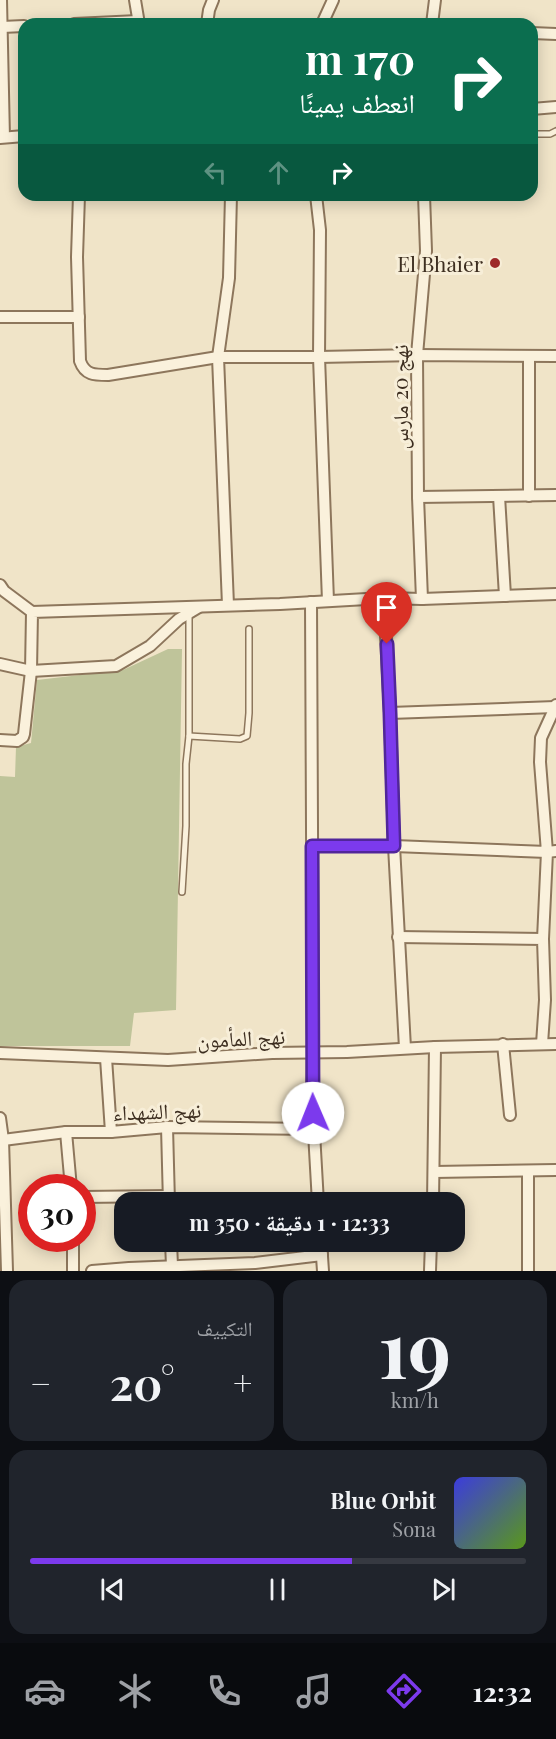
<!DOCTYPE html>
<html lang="ar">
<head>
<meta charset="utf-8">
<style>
  :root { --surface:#171b24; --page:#20242c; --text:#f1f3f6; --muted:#9ea1a6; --line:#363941; --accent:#7c3aed }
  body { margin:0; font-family:"Playfair Display","Noto Naskh Arabic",serif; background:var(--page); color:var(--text); direction:rtl; height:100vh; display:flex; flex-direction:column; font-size:22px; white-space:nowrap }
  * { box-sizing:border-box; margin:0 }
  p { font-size:20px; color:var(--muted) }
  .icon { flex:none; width:33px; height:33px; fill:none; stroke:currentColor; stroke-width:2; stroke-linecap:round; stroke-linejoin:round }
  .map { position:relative; height:1271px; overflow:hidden; direction:ltr }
  .sheet { display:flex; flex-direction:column; gap:9px; padding:9px; background:#0d0f14; flex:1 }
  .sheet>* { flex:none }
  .guide { position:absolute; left:18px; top:18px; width:520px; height:183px; border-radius:18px; box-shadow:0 3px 15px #0003; direction:rtl; background:#0b6e4f; color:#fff; overflow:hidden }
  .speed { position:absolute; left:18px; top:1174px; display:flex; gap:12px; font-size:30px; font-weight:700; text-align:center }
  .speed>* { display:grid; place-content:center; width:78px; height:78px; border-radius:50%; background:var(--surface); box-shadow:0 3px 15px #0003; line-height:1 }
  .speed .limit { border:9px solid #d22; background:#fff; color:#111 }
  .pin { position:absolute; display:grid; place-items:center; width:51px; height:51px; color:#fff; margin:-62px -26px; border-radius:50% 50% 50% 0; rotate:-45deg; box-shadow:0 0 6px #0007 }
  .pin .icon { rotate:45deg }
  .me { position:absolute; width:66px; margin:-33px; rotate:359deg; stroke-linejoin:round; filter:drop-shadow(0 0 4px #0008) }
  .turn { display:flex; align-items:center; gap:21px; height:126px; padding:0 24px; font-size:27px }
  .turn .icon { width:78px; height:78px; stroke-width:2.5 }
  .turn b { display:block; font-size:42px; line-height:51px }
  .lanes { display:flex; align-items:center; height:57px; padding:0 24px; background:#0003; justify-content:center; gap:30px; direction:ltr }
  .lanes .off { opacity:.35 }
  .big { font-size:45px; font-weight:700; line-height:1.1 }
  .sheet .widget { flex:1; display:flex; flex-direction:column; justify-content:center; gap:9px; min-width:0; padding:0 21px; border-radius:18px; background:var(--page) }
  .sheet .dial { align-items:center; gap:0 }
  .dial b { font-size:78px; line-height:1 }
  .song { display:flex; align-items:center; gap:18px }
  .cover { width:72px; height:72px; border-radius:9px; background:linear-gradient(135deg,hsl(240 70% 55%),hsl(90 70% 35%)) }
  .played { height:6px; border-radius:3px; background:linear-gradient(90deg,var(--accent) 65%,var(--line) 65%) }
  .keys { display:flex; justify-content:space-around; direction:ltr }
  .heat { display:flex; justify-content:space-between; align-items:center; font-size:33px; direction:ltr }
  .sheet .tiles { flex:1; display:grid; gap:9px; grid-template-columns:1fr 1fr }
  .widget:last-child { grid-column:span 2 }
  .trip { position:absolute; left:114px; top:1192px; width:351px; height:60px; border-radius:18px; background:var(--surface); box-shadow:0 3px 15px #0003; font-weight:700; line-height:60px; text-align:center; direction:rtl }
  .menu { display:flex; height:96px; justify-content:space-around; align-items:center; background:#090b0e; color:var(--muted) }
  .menu .icon { width:42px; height:42px }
  .menu .on { color:var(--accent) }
  .menu b { font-size:27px; color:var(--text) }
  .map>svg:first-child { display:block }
  .cemetery { fill:#bfc49a }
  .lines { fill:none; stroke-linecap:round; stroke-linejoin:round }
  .service-casing { stroke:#8d765c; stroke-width:8 }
  .minor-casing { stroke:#8d765c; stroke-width:14 }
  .service { stroke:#faf1dc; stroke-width:5 }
  .minor { stroke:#faf1dc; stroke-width:10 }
  .route-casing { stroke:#51269a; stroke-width:15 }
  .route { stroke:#7c3aed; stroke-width:10 }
  .poi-dot { fill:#9e2a2b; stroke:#f7eed8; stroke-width:2 }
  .labels { text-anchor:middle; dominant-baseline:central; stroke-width:6; stroke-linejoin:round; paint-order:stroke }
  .poi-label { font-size:21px; fill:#3d2e20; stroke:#f7eed8; text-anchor:end }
  .street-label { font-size:21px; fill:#3d2e20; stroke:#f7eed8 }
</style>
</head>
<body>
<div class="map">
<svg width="556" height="1271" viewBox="0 0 556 1271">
  <rect width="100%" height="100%" fill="#f0e4c8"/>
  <polygon class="cemetery" points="168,649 182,649 176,1010 134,1013 130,1046 0,1046 0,776 15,777 16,747 31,743 37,680 123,670"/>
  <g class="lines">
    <g class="service-casing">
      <g id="service">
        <polyline points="532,134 550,134 556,131"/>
        <polyline points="189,736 240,739 247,736 249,713 249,629"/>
        <polyline points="182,892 186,826 186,764 189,736 189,613"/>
      </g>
    </g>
    <g class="minor-casing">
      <g id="minor">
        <polyline points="1,0 4,137"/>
        <polyline points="135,0 139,24"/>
        <polyline points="74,24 138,21"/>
        <polyline points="207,24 209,10 213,0"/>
        <polyline points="322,24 333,0"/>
        <polyline points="432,24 435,0"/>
        <polyline points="2,27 24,26"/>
        <polyline points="532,33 556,34"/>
        <polyline points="532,109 556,107"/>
        <polyline points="0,138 24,136"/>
        <path d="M 79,195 L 77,257 L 80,361 C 85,375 94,375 108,375 L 218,357 L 319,357 L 417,355 L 556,356"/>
        <polyline points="316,195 320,230 319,357 328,601"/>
        <polyline points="0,317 79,317"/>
        <polyline points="529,357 529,496"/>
        <polyline points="499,496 505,596"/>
        <polyline points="418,497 556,495"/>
        <polyline points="0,585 4,591 32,612"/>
        <polyline points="384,598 390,713 394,846 405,1048"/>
        <polyline points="422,599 418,497 417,355 426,251 424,195"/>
        <polyline points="311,602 313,1053 312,1097 318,1203"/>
        <polyline points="228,605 218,357 229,278 231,195"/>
        <polyline points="0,664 31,671 116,666 150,646 179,619 199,607"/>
        <polyline points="390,713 555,707"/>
        <polyline points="0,740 17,741 23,737 24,734 31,671 32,612 280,604 384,598 422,599 556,594"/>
        <polyline points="312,846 394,846 547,852 540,762 541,738 556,705"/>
        <polyline points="398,937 543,939 545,1000 542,1044"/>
        <polyline points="543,939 547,852 556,851"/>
        <polyline points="503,1044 510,1115"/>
        <polyline points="0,1053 168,1060 272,1053 347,1052 435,1047 556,1044"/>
        <polyline points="106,1058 111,1132"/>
        <polyline points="0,1118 3,1140 7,1271"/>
        <polyline points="167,1127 169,1203"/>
        <polyline points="66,1132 71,1188"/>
        <polyline points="3,1140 66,1132 111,1132 167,1127 313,1129"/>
        <polyline points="434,1172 556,1170"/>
        <polyline points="528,1172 528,1271"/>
        <polyline points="82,1197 169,1196"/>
        <polyline points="433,1203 435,1047"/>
        <polyline points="73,1239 73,1271"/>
        <polyline points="171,1242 172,1266"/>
        <polyline points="321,1242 323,1271"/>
        <polyline points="92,1271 129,1268 255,1263 322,1255"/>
        <polyline points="430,1271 431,1242"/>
      </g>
    </g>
    <use href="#service" class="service"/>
    <use href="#minor" class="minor"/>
  </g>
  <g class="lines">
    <g class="route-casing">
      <polyline id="route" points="313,1113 312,846 394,846 390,713 387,644"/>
    </g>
    <use href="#route" class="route"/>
  </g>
  <circle class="poi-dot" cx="495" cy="263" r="6"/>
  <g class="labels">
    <g class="poi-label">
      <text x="483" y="263">El Bhaier</text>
    </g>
    <g class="street-label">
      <text transform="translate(399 397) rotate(-90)">نهج 20 مارس</text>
      <text transform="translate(241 1037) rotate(-3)">نهج المأمون</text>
      <text transform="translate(157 1110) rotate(-2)">نهج الشهداء</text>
    </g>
  </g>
</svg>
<div class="speed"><div class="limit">30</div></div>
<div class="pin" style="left:387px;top:644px;background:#d93025"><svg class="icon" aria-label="arrive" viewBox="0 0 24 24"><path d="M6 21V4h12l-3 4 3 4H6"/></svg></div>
<svg class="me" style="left:313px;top:1113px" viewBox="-20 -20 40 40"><circle r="19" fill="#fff"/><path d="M0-13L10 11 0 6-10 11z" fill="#7c3aed"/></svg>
<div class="trip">12:33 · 1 دقيقة · 350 m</div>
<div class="guide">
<div class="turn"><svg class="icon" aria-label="right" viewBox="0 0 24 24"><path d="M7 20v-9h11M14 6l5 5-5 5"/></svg><div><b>170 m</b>انعطف يمينًا</div></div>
<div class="lanes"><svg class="icon off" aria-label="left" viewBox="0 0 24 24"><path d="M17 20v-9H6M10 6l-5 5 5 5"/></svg><svg class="icon off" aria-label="ahead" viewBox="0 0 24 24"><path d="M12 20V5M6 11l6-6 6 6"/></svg><svg class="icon" aria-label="right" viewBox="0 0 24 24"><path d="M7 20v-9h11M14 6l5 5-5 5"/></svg></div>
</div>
</div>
<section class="sheet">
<div class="tiles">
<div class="widget dial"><b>19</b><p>km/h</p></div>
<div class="widget"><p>التكييف</p>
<div class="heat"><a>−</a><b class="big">20°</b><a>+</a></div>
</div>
<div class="widget">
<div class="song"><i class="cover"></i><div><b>Blue Orbit</b><p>Sona</p></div></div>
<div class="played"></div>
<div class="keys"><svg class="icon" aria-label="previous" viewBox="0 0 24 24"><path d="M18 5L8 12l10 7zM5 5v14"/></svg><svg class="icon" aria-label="pause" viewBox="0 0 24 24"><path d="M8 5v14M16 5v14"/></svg><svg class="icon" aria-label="next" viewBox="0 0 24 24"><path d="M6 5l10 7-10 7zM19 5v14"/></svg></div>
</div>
</div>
</section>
<nav class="menu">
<b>12:32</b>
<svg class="icon on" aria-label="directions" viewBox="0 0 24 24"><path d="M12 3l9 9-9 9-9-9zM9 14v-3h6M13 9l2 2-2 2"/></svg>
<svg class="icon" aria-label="music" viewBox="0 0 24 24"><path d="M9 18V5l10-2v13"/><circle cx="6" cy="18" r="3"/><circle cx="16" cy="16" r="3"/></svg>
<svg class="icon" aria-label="phone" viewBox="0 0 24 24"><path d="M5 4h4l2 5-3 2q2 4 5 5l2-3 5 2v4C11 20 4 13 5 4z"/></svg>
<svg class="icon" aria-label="climate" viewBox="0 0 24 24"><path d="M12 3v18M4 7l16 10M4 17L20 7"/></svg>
<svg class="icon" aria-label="car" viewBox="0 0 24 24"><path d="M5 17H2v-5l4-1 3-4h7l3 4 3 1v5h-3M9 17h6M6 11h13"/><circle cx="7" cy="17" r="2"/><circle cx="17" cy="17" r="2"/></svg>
</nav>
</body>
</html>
